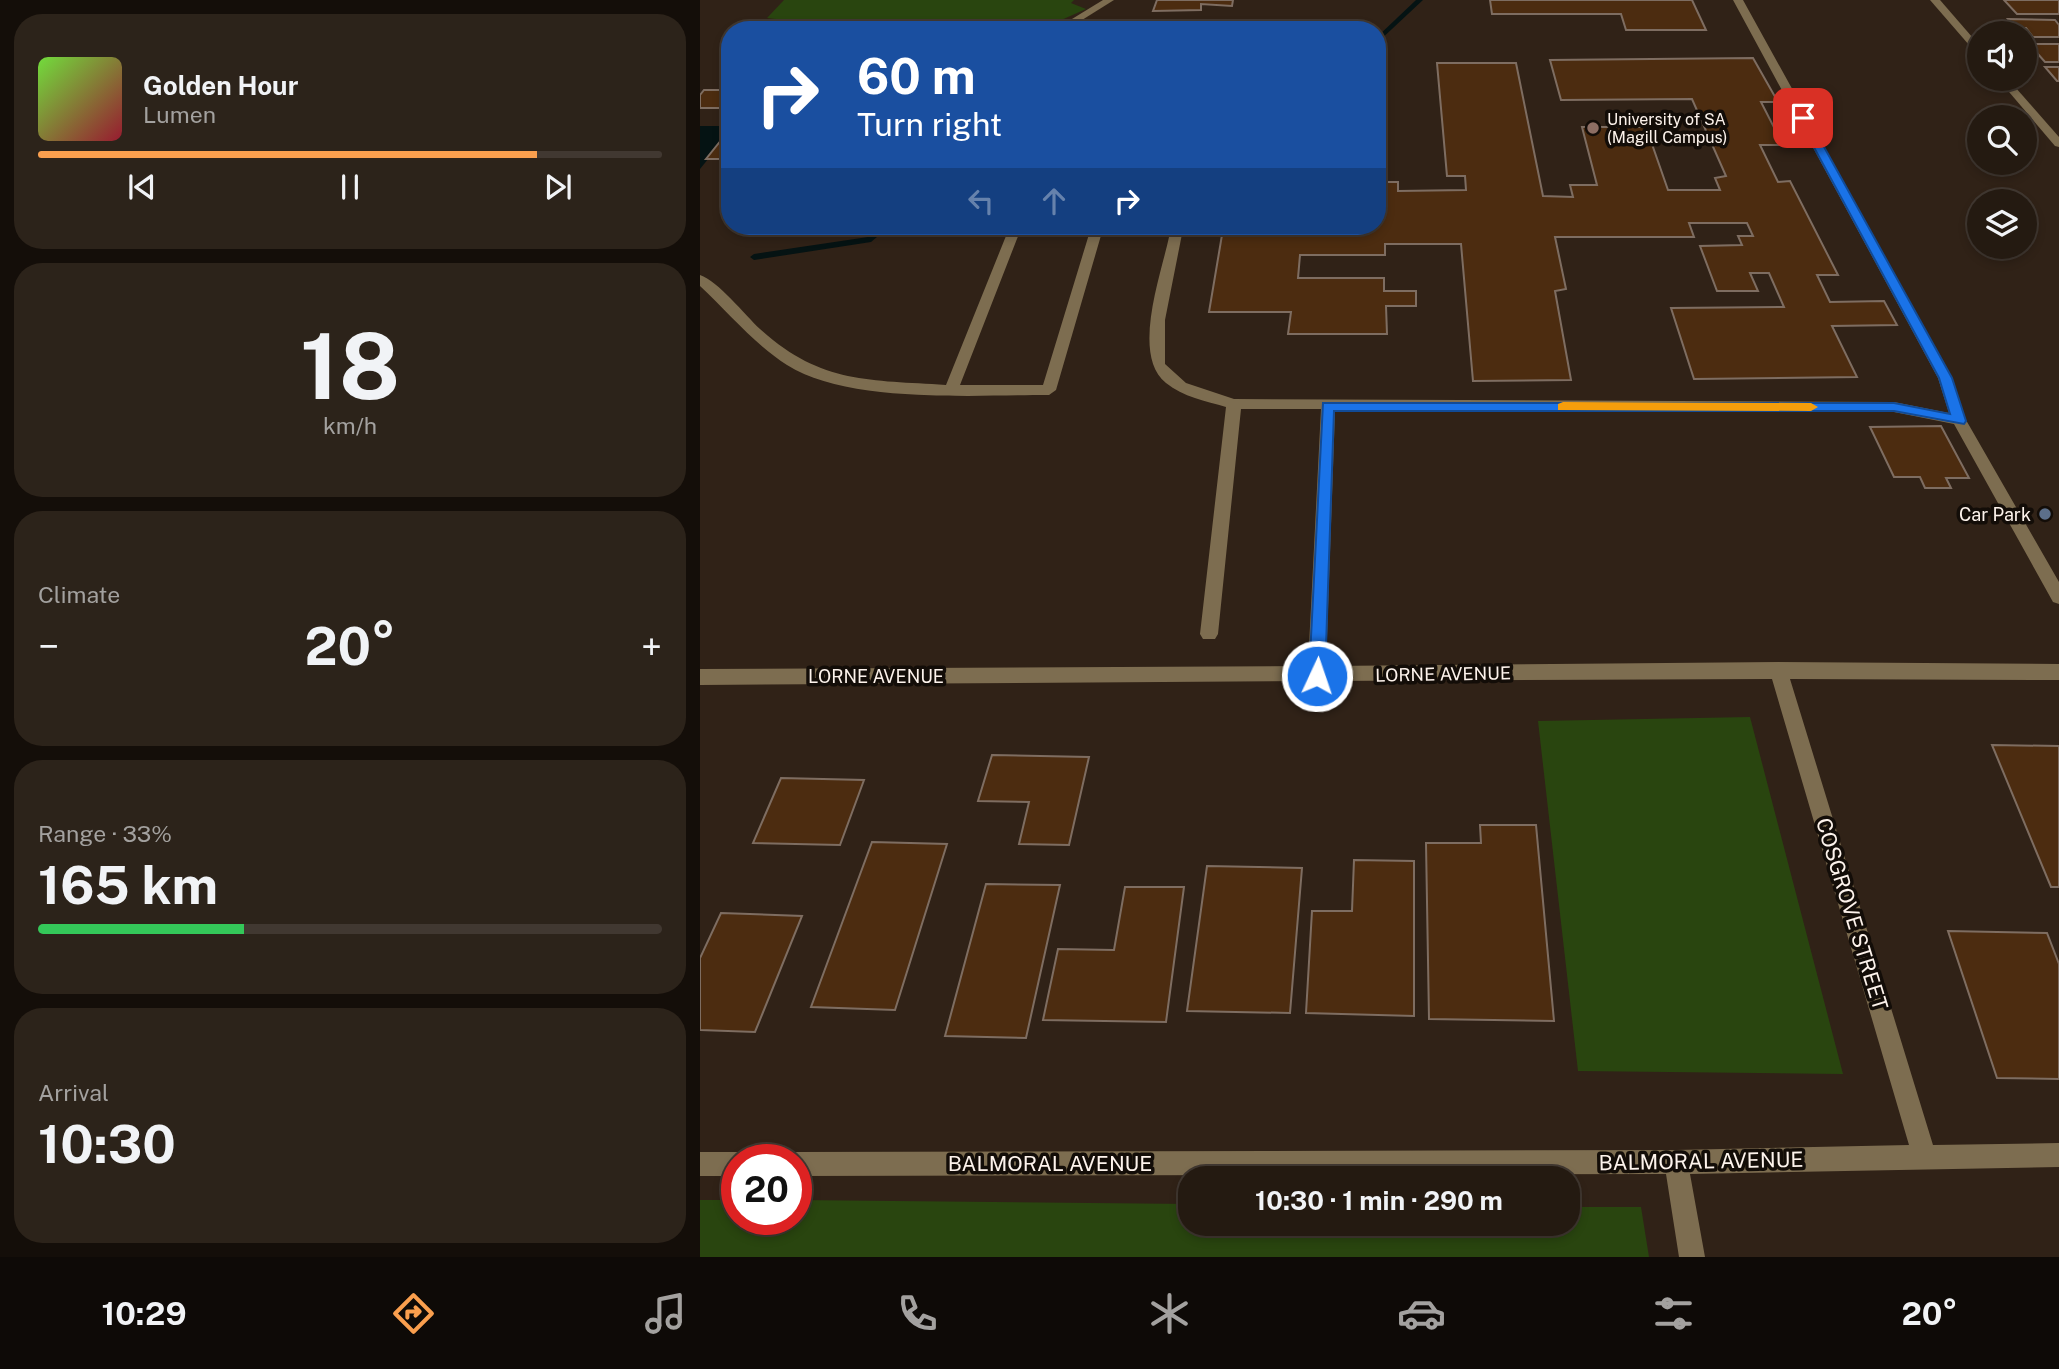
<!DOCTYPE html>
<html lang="en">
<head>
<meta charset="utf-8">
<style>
  :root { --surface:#241a11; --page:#2c231a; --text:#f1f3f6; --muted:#a3a19f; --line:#413831; --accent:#fa9f4e }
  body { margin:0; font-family:"Public Sans",sans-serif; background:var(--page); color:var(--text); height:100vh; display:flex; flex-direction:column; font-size:26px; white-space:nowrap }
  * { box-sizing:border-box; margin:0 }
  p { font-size:23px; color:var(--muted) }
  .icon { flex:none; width:38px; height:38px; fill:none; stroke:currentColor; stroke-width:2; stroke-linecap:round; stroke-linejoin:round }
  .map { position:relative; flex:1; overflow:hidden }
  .side { display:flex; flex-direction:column; gap:14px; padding:14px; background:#140e09; width:700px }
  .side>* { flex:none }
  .banner { position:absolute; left:21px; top:21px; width:665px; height:214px; border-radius:28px; box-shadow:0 4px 10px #0003,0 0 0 2px var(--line); background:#1a4fa0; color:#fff; overflow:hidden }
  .buttons { position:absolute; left:1267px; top:21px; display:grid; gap:14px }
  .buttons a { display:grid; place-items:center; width:70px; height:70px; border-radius:50%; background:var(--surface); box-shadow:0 4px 10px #0003,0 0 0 2px var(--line); font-size:35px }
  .speed { position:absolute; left:21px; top:1144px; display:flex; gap:14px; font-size:35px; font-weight:700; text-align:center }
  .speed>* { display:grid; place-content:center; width:91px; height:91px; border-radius:50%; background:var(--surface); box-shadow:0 4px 10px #0003,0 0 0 2px var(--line); line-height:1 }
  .speed .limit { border:10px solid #d22; background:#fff; color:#111 }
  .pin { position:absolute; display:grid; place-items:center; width:60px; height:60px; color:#fff; margin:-30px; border-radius:14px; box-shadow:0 4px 10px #0006 }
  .me { position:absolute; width:77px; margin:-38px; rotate:3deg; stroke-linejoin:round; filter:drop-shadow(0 0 5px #0008) }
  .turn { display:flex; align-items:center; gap:24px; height:147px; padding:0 21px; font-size:32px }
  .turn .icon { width:91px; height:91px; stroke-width:2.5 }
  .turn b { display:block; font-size:49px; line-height:60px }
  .lanes { display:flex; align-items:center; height:66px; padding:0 21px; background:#0003; justify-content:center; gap:35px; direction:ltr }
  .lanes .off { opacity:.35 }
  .big { font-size:52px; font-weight:700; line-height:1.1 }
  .side .tile { flex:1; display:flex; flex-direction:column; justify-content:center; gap:10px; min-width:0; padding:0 24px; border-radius:28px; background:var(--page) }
  .side .dial { align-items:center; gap:0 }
  .dial b { font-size:91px; line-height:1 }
  .song { display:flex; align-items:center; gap:21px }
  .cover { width:84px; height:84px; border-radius:10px; background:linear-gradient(135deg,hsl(100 70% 55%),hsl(350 70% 35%)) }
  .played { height:7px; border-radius:4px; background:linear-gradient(90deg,var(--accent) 80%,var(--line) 80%) }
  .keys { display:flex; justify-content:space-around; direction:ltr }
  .heat { display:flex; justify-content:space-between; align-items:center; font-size:38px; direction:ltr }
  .charge { height:10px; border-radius:5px; background:linear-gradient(90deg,#34c759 33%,var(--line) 0) }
  .trip { position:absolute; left:478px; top:1166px; width:402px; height:70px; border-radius:28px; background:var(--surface); box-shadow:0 4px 10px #0003,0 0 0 2px var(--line); font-weight:700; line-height:70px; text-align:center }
  .menu { display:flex; height:112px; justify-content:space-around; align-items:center; background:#0e0a07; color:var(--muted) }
  .menu .icon { width:49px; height:49px }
  .menu .selected { color:var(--accent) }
  .menu b { font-size:32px; color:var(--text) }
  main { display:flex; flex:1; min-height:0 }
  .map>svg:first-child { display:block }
  .green { fill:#29450f }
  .water { fill:#051313 }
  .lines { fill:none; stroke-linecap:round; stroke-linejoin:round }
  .stream { fill:#051313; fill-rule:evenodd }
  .building { fill:#4c2c10; stroke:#7e6d61; stroke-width:2 }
  .minor { fill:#7d6d50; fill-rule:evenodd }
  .route { fill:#1a73e8; stroke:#114b97; stroke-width:2 }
  .slow { fill:#f59e0b }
  .education-dot { fill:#8d6e63; stroke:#130d08; stroke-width:2.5 }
  .service-dot { fill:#5c6f8a; stroke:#130d08; stroke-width:2.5 }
  .labels { text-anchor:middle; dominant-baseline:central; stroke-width:7; stroke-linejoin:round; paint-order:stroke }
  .far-poi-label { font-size:16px; fill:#fdf3ec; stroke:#130d08; text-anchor:start }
  .poi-label { font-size:18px; fill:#fdf3ec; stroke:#130d08; text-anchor:end }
  .street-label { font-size:18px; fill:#fdf3ec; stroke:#130d08 }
  .near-street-label { font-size:21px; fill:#fdf3ec; stroke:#130d08 }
</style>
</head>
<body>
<main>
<section class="side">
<div class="tile">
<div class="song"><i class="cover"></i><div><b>Golden Hour</b><p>Lumen</p></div></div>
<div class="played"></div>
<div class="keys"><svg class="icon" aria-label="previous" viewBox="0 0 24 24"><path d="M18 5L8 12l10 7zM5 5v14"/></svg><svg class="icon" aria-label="pause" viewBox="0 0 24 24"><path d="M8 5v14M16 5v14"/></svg><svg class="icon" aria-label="next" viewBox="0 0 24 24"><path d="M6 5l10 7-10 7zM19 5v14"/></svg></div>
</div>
<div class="tile dial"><b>18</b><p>km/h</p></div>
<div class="tile"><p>Climate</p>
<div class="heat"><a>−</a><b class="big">20°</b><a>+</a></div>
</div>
<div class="tile"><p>Range · 33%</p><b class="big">165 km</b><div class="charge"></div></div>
<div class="tile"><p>Arrival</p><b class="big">10:30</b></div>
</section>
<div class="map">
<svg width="1359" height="1257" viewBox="0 0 1359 1257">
  <rect width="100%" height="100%" fill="#302217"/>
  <g class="green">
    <polygon points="84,0 374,0 371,3 386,9 359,21 330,30 144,30 136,26 67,18"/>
    <polygon points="1050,717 1143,1074 878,1071 838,721"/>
    <polygon points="0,1200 37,1200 37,1220 96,1220 96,1200 490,1204 490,1223 868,1223 868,1207 941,1207 949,1257 0,1257"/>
  </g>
  <polygon class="water" points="0,126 30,126 30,132 0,169"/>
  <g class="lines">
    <g class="stream">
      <polygon points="716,0 723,0 677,43 677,37"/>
      <polygon points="181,226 190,226 171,242 54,260 50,257 54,254 168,237"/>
    </g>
  </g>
  <g class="building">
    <polygon points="457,0 533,0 532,6 501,4 501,10 453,11"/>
    <polygon points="790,0 992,0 1006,30 926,30 921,14 792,14"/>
    <polygon points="1304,0 1359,0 1359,14 1317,14"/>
    <polygon points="1308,19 1355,20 1359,25 1359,37 1333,37 1326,28 1315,28"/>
    <polygon points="1329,44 1359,44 1359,62 1345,62"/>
    <polygon points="1053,58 1078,102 1061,102 1083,145 1060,145 1078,182 1090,181 1138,275 1117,275 1130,302 1184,301 1197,325 1132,326 1157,377 994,379 971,308 1084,307 1069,273 1050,273 1058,291 1017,291 1000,246 1042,245 1038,236 1053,236 1047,223 989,223 994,237 855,237 866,289 855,291 871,380 773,381 761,244 685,244 685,255 600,255 598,278 684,278 684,291 716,291 716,306 686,306 687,334 588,334 591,312 509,312 523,229 677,226 677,182 698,182 698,191 766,190 765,176 747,176 737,63 816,63 843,196 873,197 870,185 897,185 882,127 946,127 968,190 1020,190 1015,178 1026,176 992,99 861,100 850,60"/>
    <polygon points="1345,67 1359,67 1359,81 1357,81"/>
    <polygon points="4,90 30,90 30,108 0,108 0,95"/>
    <polygon points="30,129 30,159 6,159"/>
    <polygon points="1241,426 1269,478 1246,478 1251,488 1225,488 1220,477 1194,477 1170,427"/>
    <polygon points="1292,745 1359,746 1359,887 1351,887"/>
    <polygon points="292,755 389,757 369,845 319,844 329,802 278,801"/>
    <polygon points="81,778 164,780 140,845 53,843"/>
    <polygon points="780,825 836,825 854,1021 729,1019 726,843 781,843"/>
    <polygon points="172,842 247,844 195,1010 111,1007"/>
    <polygon points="654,860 714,861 714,1016 606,1013 612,911 652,911"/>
    <polygon points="507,866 602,868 590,1013 487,1011"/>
    <polygon points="286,884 360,885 326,1038 245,1036"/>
    <polygon points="425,887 484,887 466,1022 343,1020 358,949 414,950"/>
    <polygon points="21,913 102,916 55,1032 0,1030 0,958"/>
    <polygon points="1248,931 1347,933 1359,964 1359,1079 1297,1078"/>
  </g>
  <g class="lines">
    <g class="minor">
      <polygon points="403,0 414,0 366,30 354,30"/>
      <path d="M 1033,0 L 1043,0 L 1252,378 L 1266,420 L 1359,582 L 1359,604 L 1353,602 L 1254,424 L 1194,412 L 642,409 L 635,411 L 626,666 L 1078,662 L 1359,664 L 1359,680 L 1090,679 L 1233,1145 L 1359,1143 L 1359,1167 L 990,1174 L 1005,1257 L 979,1257 L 966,1174 L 96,1176 L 96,1160 L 85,1160 L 87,1155 L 96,1152 L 976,1150 L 1209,1145 L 1072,679 L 624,681 L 617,684 L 610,681 L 0,685 L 0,669 L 608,666 L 621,409 L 541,409 L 518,634 L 515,639 L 503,639 L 500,634 L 526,407 C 506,401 483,397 466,383 C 431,355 461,275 469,237 L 402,232 L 356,390 L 349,395 C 277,395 148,404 87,365 C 54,344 28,312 0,286 L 0,275 C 18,281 45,315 60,329 C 120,384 170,380 246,385 L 310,226 L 322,226 L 260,385 L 343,385 L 390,231 L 369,230 L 363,226 L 476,230 L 482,234 L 465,320 L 465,364 L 486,383 L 534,399 L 1194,402 L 1249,413 L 1238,378 Z"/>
      <polygon points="1230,0 1240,0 1279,45 1279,54 1276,53"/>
      <polygon points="1298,79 1308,79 1359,137 1359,147 1355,146"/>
      <polygon points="0,1152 37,1152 46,1155 48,1160 37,1160 37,1176 0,1176"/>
    </g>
  </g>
  <polygon class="route" points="1103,115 1108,118 1252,378 1266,421 1264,424 1194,411 634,411 625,676 617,682 611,680 609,676 623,403 1194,403 1250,414 1239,378 1098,118"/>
  <polygon class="slow" points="863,402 1111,403 1118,407 1111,411 858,410 858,404"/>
  <circle class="education-dot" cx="893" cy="128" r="7"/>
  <circle class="service-dot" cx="1345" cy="514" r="7"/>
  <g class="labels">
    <g class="far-poi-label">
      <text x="907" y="119">University of SA<tspan x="907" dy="18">(Magill Campus)</tspan></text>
    </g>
    <g class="poi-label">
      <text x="1331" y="514">Car Park</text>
    </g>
    <g class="street-label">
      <text transform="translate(743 674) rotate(-1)">LORNE AVENUE</text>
      <text x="176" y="676">LORNE AVENUE</text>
    </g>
    <g class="near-street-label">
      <text transform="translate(1152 914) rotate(73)">COSGROVE STREET</text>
      <text transform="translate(1001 1161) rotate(-1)">BALMORAL AVENUE</text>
      <text x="350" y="1163">BALMORAL AVENUE</text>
    </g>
  </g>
</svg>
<div class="buttons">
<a><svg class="icon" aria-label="sound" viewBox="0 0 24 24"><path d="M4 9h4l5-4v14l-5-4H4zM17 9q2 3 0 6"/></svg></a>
<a><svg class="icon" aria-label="search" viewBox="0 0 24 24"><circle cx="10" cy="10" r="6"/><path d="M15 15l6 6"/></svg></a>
<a><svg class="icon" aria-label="layers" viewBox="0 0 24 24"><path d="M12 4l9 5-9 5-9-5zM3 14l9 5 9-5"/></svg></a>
</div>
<div class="speed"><div class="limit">20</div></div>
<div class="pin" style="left:1103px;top:118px;background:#d93025"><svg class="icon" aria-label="arrive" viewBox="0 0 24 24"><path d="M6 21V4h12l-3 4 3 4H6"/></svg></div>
<svg class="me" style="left:617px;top:676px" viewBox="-20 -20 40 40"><circle r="17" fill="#1a73e8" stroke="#fff" stroke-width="3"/><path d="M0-11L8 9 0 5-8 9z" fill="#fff"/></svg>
<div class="trip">10:30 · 1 min · 290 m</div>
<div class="banner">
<div class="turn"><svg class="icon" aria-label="right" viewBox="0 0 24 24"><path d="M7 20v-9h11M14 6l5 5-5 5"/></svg><div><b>60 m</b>Turn right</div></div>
<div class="lanes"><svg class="icon off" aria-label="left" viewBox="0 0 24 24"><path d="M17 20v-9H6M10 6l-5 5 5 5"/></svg><svg class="icon off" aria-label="ahead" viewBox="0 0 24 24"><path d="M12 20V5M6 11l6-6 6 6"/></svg><svg class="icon" aria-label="right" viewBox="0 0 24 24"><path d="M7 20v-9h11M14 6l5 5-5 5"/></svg></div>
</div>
</div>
</main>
<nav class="menu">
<b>10:29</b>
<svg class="icon selected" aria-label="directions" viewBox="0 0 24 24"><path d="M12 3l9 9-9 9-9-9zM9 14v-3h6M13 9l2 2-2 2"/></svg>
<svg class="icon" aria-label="music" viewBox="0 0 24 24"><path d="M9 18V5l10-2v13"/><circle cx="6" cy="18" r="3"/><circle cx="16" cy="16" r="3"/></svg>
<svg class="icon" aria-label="phone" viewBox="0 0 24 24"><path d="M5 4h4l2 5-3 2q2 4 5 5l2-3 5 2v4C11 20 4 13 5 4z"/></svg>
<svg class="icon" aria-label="climate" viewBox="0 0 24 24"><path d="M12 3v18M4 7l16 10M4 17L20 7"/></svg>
<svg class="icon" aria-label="car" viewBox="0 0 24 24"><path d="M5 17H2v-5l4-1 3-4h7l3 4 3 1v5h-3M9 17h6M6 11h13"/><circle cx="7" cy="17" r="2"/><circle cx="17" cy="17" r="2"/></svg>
<svg class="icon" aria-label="filters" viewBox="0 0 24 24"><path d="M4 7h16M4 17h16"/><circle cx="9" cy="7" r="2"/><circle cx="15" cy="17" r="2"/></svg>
<b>20°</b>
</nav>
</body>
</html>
